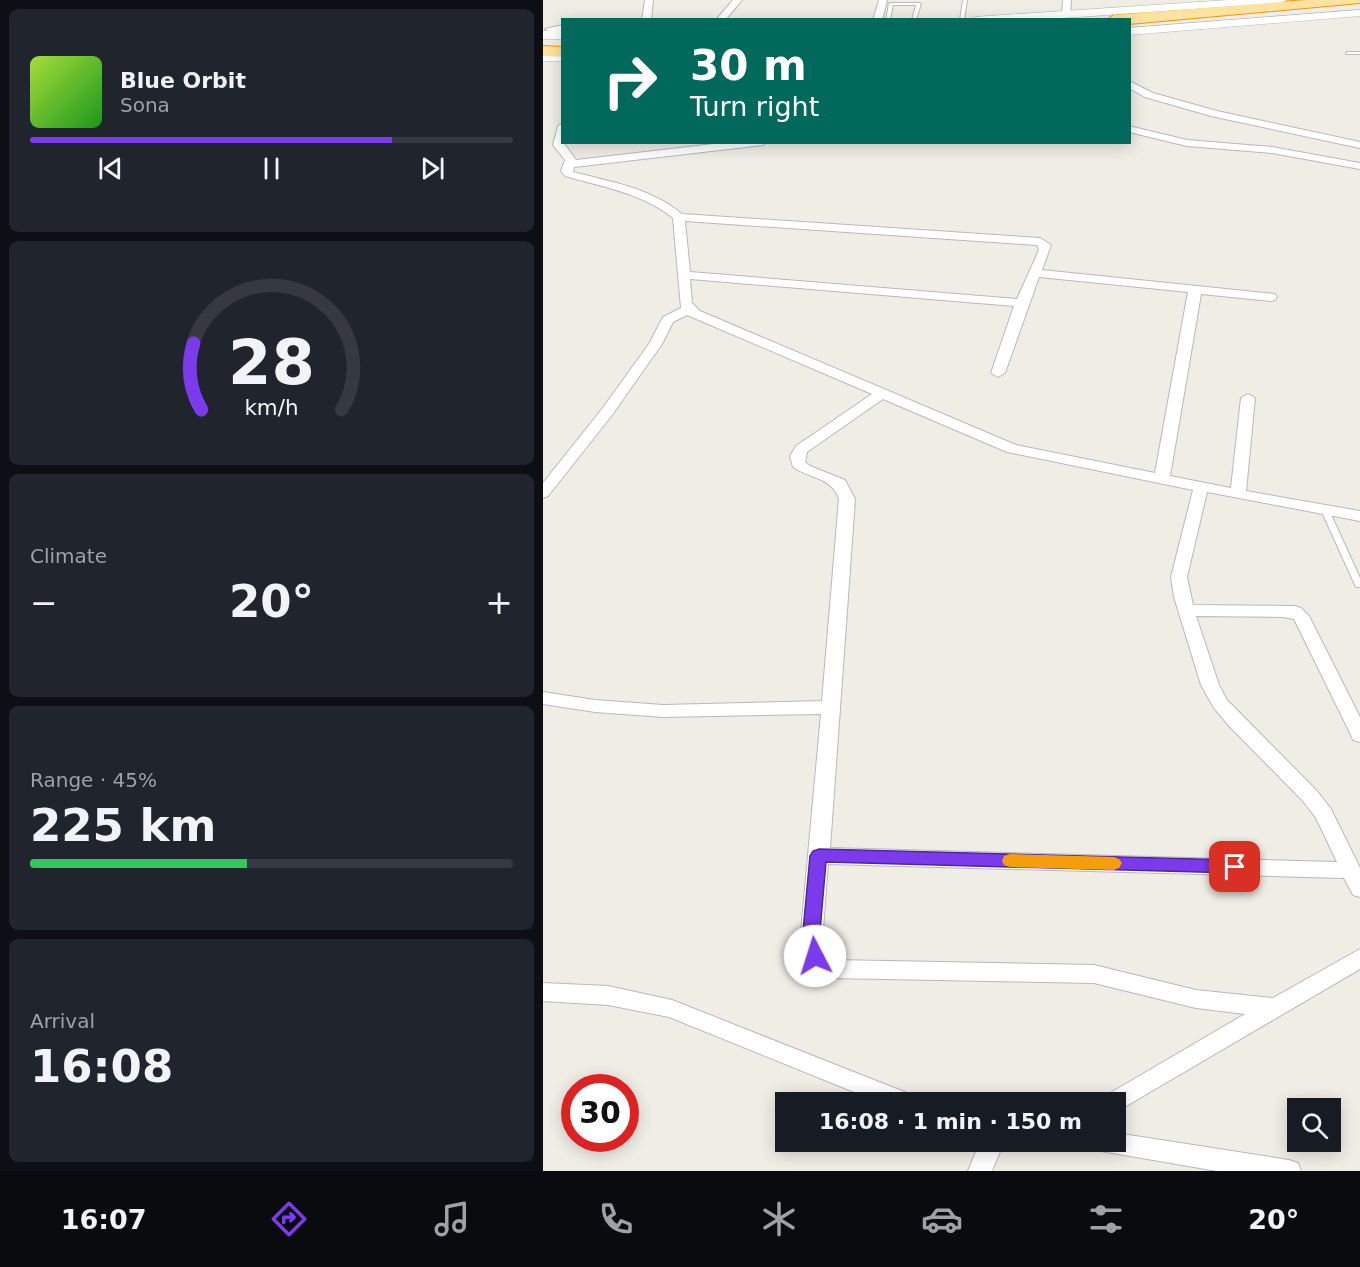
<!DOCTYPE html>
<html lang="en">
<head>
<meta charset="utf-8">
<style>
  :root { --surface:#171b24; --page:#20242c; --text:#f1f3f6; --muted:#9ea1a6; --line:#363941; --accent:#7c3aed }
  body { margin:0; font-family:"DejaVu Sans",sans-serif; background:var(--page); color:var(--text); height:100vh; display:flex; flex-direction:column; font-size:22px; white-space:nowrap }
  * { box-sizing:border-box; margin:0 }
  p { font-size:20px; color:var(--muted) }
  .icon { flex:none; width:33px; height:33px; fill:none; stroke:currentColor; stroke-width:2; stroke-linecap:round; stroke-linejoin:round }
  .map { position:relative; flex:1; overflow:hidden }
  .details { display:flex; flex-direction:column; gap:9px; padding:9px; background:#0d0f14; width:543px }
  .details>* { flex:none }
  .banner { position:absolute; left:18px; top:18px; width:570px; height:126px; border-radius:0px; box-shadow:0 3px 15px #0003; background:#00695c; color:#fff; overflow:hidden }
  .fabs { position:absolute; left:744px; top:1098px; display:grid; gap:12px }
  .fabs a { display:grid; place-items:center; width:54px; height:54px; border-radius:0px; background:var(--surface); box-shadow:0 3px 15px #0003; font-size:30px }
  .speed { position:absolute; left:18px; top:1074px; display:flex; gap:12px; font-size:30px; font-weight:700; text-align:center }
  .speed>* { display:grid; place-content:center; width:78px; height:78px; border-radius:50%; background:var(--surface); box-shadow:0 3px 15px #0003; line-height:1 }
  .speed .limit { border:9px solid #d22; background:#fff; color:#111 }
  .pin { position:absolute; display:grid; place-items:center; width:51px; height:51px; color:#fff; margin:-26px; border-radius:12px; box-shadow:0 3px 9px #0006 }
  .me { position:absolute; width:66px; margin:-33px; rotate:355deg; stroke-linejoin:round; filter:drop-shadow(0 0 4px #0008) }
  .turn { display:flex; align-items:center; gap:21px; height:126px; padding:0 30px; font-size:27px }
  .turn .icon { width:78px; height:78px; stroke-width:2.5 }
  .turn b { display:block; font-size:42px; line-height:51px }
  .big { font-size:45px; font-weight:700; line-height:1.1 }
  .details .tile { flex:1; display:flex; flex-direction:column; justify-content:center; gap:9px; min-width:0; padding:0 21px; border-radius:9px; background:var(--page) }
  .details .dial { align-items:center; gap:0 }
  .dial svg { height:156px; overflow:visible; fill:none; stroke:var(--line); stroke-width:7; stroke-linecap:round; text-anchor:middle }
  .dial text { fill:var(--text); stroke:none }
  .song { display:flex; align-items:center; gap:18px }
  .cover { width:72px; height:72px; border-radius:9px; background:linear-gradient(135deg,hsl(80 70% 55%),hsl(120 70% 35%)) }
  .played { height:6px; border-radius:3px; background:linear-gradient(90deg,var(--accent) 75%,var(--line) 75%) }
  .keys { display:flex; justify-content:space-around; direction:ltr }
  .heat { display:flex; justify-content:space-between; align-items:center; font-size:33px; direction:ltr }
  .charge { height:9px; border-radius:4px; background:linear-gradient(90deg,#34c759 45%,var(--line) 0) }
  .trip { position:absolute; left:232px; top:1092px; width:351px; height:60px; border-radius:0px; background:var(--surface); box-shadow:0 3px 15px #0003; font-weight:700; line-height:60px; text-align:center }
  .tab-bar { display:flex; height:96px; justify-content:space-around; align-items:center; background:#090b0e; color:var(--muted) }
  .tab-bar .icon { width:42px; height:42px }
  .tab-bar .on { color:var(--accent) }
  .tab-bar b { font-size:27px; color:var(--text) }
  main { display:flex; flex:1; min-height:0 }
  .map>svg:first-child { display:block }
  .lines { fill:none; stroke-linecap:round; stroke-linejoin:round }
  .service-casing { stroke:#b6b9bd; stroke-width:2 }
  .minor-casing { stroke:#b6b9bd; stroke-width:2 }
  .tertiary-casing { stroke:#b6b9bd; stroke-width:1 }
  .trunk-casing { stroke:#f69500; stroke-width:2 }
  .service { fill:#fff; fill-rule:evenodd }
  .minor { fill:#fff; fill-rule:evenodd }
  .tertiary { fill:#fff; fill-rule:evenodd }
  .trunk { fill:#ffe29d; fill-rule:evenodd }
  .route { fill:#7c3aed; stroke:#51269a; stroke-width:1.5 }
  .slow { fill:#f59e0b }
</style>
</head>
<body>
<main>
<section class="details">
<div class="tile">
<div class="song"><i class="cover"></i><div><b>Blue Orbit</b><p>Sona</p></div></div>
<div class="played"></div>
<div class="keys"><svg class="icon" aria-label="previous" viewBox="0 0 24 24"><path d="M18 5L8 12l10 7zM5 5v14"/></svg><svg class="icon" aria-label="pause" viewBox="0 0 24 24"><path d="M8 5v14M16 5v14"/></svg><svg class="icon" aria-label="next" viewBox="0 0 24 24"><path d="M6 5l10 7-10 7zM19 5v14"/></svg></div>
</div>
<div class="tile dial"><svg viewBox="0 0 100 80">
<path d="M14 69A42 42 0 1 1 86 69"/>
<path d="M14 69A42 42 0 0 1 10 35" stroke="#7c3aed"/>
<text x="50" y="56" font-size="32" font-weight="700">28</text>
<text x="50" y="72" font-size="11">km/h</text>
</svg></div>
<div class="tile"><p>Climate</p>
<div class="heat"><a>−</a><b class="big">20°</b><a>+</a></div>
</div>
<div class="tile"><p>Range · 45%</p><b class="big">225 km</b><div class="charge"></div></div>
<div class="tile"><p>Arrival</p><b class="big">16:08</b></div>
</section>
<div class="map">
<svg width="817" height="1171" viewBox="0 0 817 1171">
  <rect width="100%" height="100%" fill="#f0ede5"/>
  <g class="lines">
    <g class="service-casing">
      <g id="service">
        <polygon points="420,0 424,0 421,20 417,20"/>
        <polygon points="346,3 376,3 378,4 373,20 369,20 373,5 350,5 347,20 343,20"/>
        <polygon points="805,52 817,52 817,54 803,54 803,53"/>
        <polygon points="779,508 785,508 786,510 817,578 817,587 813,587 812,585 778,510"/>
      </g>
    </g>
    <g class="minor-casing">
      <g id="minor">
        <polygon points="102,0 110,0 108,20 99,20"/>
        <polygon points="190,0 199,0 182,20 173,20"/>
        <polygon points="336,0 344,0 339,20 330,20"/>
        <polygon points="520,0 528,0 527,17 519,15"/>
        <polygon points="20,25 20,31 7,32 2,29"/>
        <polygon points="586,81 610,93 674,111 817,142 817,148 668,116 602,97 586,88"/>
        <path d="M 20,123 L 20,142 L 33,160 L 188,142 L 225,142 L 220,145 L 31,167 L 30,172 C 68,182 108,188 139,214 L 497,238 L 508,245 L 499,270 L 732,294 L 734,297 L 732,300 L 728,301 L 658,294 L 627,476 L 688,488 L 698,398 L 705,394 L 712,398 L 703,491 L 817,511 L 817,521 L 664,492 L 644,577 L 650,605 L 752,606 L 758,608 L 766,616 L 817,717 L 817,742 L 810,740 L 808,735 L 751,619 L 740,617 L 653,616 L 676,685 L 684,700 L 774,791 L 788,809 L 817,868 L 817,897 L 810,895 L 801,878 L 285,864 L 279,942 L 281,951 L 291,960 L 551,965 L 653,990 L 730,998 L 817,949 L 817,969 L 573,1112 L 573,1102 L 561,1102 L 564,1095 L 702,1014 L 653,1008 L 551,983 L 286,978 C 269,972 262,959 257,942 L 278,714 L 120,717 L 52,712 L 0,704 L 0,692 L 52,700 L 120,705 L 279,701 L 296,499 C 289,477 267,479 250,467 L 247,456 L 253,446 L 329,394 L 144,315 L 130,322 L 119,344 L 69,415 L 5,496 L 0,498 L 0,483 L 59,409 L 106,344 L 120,317 L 138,308 L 130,218 C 99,193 60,187 22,176 L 18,171 L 22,160 L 10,145 L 15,126 ZM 142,221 L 494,245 L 496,250 L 474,299 L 147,272 ZM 496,277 L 645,292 L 612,473 L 473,445 L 157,311 L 149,303 L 147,279 L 471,306 L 448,373 L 455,377 L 462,373 ZM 340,399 L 464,452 L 650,490 L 628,577 L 631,597 L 658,685 L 671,708 L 686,726 L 760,801 L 773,818 L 794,862 L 287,848 L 312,499 L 302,480 L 267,466 L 262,462 L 264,452 Z"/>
        <polygon points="586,126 644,140 729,147 817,163 817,169 729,153 644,146 586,132"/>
        <polygon points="0,983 65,986 129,1000 369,1095 373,1102 336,1102 126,1017 65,1005 0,1001"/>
        <polygon points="573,1133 746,1160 755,1163 758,1171 674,1171 552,1150 548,1142 573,1142"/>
        <polygon points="437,1142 461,1142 449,1171 425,1171"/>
      </g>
    </g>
    <g class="tertiary-casing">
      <g id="tertiary">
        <polygon points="686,0 744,0 738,3 492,20 427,20 432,17"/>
        <polygon points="817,10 817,16 586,35 586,28"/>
        <rect x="0" y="31" width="20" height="8"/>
        <rect x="0" y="53" width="20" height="8"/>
      </g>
    </g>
    <g class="trunk-casing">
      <g id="trunk">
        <polygon points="763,0 817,0 817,3 586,24 586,20 563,20 571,15"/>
        <polygon points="0,46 20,47 20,57 0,56"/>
      </g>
    </g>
    <use href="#service" class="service"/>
    <use href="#minor" class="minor"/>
    <use href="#tertiary" class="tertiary"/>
    <use href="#trunk" class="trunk"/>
  </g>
  <polygon class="route" points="276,849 692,860 698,862 700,867 698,871 692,873 283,862 276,942 280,956 278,961 272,963 265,961 259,942 267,856 270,851"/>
  <polygon class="slow" points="467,854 571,857 576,859 579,863 576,868 571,870 467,867 461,865 459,861 461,856"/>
</svg>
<div class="fabs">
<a><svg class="icon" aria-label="search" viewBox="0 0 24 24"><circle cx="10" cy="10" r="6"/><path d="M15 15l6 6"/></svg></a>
</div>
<div class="speed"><div class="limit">30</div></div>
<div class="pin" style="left:692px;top:867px;background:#d93025"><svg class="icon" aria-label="arrive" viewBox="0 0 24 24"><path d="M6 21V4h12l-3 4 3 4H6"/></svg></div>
<svg class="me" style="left:272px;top:956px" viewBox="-20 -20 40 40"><circle r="19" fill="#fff"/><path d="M0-13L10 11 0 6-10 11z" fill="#7c3aed"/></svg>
<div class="trip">16:08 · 1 min · 150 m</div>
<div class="banner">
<div class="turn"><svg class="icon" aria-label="right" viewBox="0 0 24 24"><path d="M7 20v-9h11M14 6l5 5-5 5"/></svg><div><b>30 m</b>Turn right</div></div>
</div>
</div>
</main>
<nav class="tab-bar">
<b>16:07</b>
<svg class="icon on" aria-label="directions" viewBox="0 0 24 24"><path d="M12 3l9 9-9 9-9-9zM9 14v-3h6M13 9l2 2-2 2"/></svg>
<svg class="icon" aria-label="music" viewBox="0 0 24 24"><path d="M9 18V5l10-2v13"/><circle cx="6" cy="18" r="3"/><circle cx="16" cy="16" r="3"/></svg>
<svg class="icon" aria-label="phone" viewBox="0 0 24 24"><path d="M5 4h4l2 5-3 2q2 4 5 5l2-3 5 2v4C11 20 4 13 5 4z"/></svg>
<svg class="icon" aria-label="climate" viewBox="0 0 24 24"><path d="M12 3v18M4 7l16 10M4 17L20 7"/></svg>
<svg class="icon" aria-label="car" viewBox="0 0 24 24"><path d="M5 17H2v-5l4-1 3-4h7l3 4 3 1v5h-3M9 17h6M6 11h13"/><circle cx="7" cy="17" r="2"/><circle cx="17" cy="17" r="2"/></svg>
<svg class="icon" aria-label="filters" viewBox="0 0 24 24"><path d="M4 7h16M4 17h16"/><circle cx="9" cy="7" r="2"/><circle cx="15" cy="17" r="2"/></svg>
<b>20°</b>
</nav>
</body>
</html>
